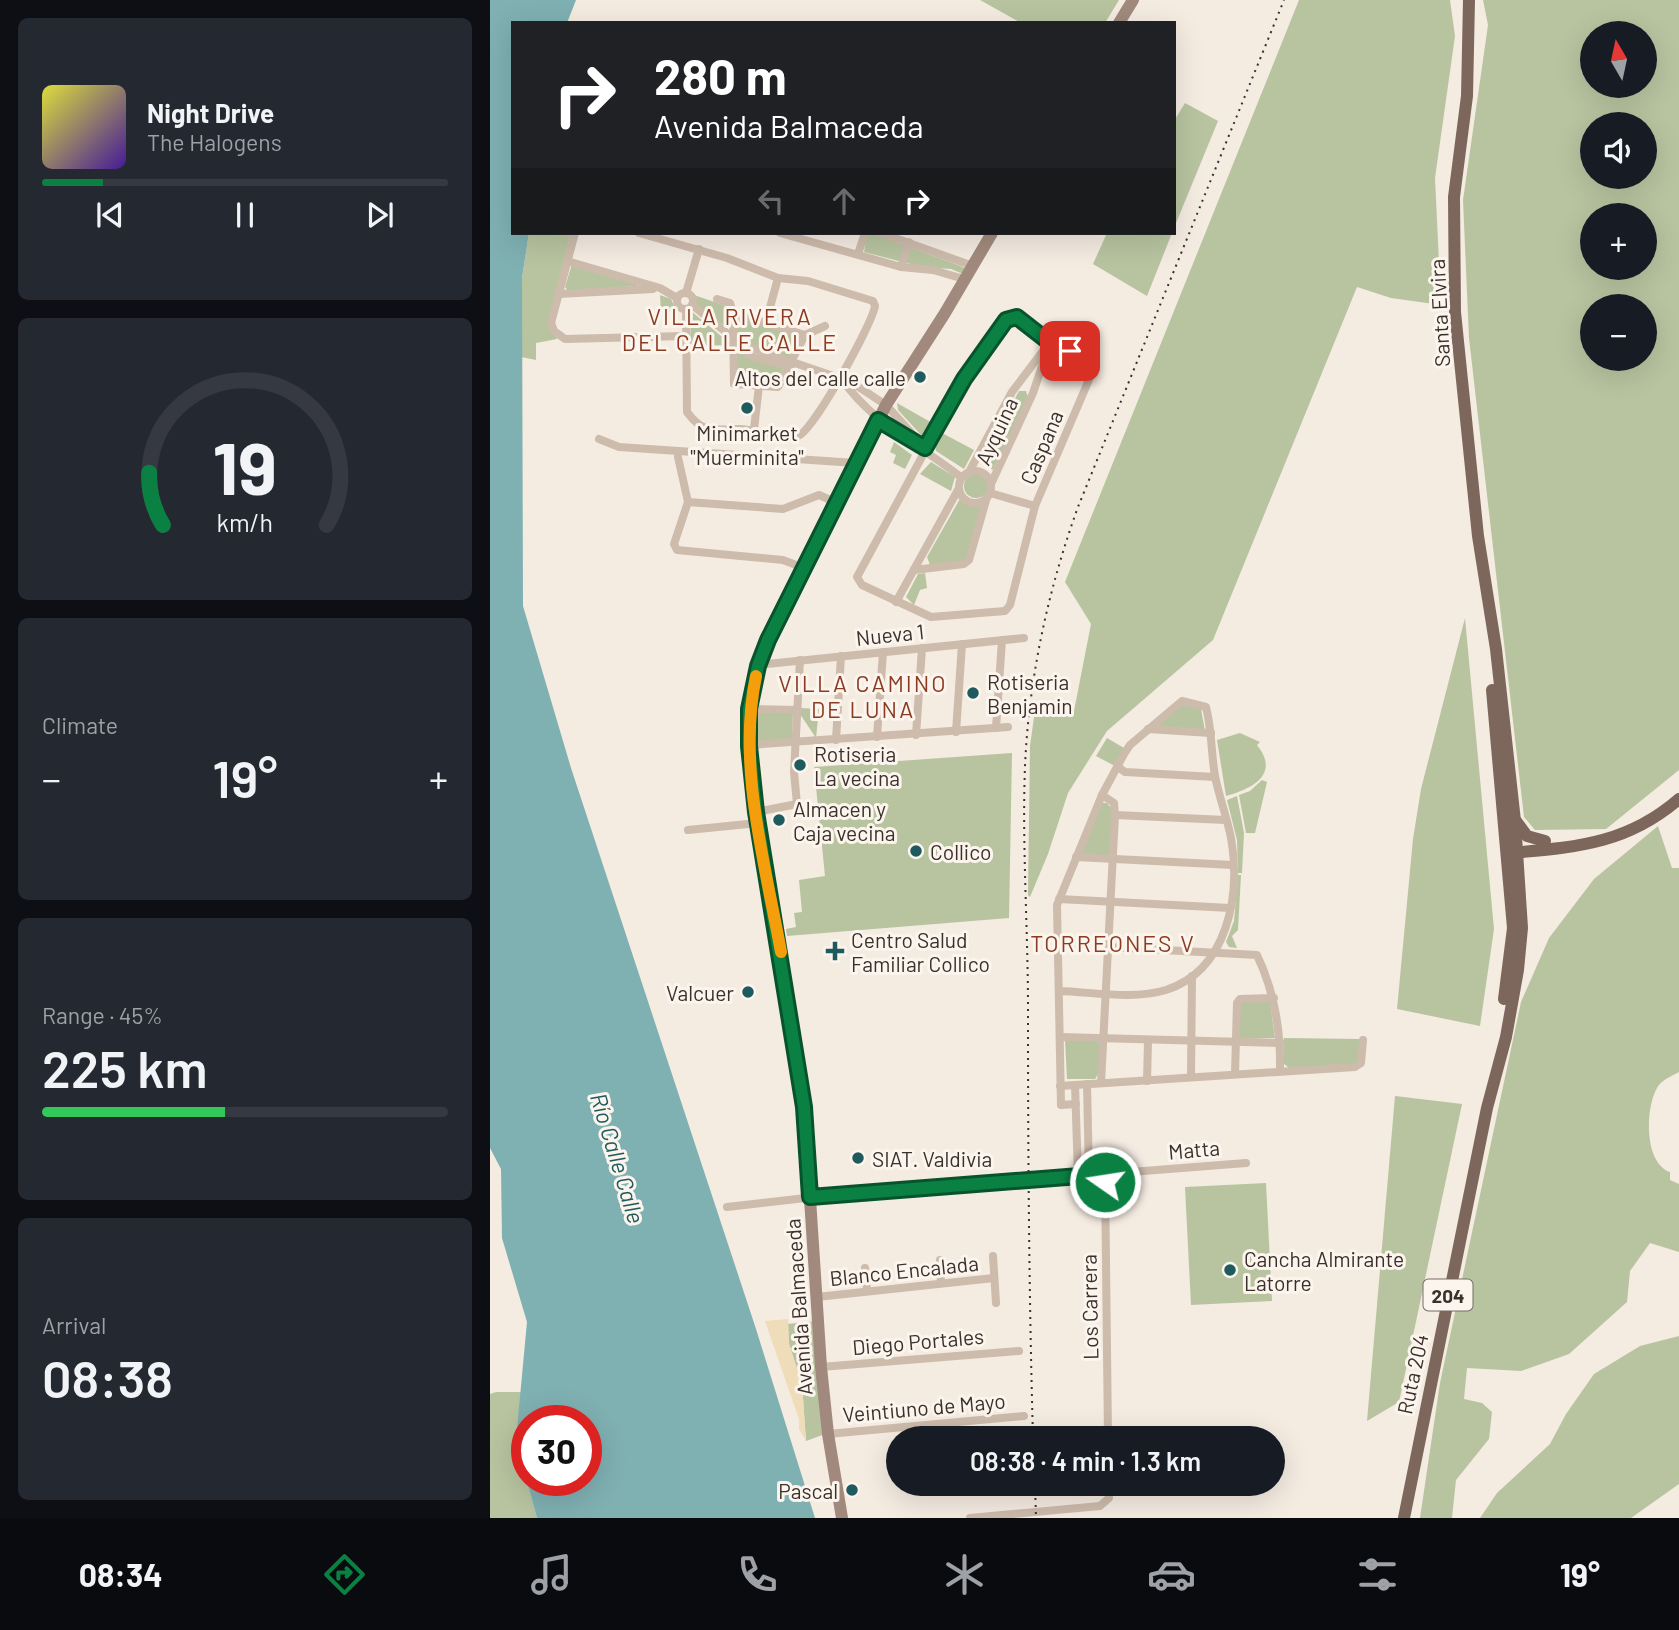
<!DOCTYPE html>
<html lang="en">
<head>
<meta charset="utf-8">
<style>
  :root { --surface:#171b24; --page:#242831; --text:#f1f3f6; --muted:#9ea1a6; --line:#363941; --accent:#0b8043 }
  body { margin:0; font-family:Barlow,sans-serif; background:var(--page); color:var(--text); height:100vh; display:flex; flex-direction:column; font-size:26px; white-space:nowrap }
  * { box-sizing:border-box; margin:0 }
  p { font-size:23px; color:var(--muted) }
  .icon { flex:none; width:38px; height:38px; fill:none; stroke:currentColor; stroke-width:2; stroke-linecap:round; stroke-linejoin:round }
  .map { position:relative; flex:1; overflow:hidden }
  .panel { display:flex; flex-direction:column; gap:18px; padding:18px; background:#0d0f14; width:490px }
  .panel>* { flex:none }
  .top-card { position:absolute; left:21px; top:21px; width:665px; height:214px; border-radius:0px; box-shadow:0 7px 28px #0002; background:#202124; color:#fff; overflow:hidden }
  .needle { width:46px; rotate:351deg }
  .tools { position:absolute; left:1090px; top:21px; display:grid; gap:14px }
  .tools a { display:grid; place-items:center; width:77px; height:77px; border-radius:50%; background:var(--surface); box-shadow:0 7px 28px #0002; font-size:35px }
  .speed { position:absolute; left:21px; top:1405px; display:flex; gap:14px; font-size:35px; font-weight:700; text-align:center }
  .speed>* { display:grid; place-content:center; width:91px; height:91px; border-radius:50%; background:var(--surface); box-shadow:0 7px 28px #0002; line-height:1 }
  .speed .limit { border:10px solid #d22; background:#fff; color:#111 }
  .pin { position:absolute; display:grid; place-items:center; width:60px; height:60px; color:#fff; margin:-30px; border-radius:14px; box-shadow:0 4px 10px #0006 }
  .me { position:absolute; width:77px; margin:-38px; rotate:283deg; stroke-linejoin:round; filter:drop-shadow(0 0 5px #0008) }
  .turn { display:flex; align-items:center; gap:24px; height:147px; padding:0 28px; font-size:32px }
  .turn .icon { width:91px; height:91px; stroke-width:2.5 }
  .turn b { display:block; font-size:49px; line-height:60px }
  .lanes { display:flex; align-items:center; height:66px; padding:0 28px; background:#0003; justify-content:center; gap:35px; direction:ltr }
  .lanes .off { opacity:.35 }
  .big { font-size:52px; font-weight:600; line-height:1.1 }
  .panel .card { flex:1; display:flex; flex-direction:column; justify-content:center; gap:10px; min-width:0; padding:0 24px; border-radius:10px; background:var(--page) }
  .panel .dial { align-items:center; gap:0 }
  .dial svg { height:182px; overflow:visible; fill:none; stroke:var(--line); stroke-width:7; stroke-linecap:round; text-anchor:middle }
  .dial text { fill:var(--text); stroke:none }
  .song { display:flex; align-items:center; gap:21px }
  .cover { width:84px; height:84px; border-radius:10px; background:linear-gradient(135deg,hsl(60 70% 55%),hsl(260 70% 35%)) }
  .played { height:7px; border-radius:4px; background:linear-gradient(90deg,var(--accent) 15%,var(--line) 15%) }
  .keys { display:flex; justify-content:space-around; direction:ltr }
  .heat { display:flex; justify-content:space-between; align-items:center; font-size:38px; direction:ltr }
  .charge { height:10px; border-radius:5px; background:linear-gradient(90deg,#34c759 45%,var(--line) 0) }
  .trip { position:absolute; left:396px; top:1426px; width:399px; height:70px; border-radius:35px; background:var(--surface); box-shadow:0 7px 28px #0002; font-weight:600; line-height:70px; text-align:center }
  .tabs { display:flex; height:112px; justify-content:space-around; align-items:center; background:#090b0e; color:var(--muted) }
  .tabs .icon { width:49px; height:49px }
  .tabs .on { color:var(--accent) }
  .tabs b { font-size:32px; color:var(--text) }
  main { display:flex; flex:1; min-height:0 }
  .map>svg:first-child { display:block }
  .green { fill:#b8c4a0; fill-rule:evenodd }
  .sand { fill:#efdcb8 }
  .water { fill:#7fb0b2 }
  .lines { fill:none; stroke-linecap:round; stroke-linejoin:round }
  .street { stroke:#cdbbac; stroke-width:8 }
  .secondary { stroke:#a18a7d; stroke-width:12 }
  .primary { stroke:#7d675c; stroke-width:12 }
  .rail { stroke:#3b302b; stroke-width:2; stroke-dasharray:2 5; stroke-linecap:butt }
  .route-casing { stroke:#07532c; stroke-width:18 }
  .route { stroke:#0b8043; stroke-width:12 }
  .slow { stroke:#f59e0b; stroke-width:12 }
  .poi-dot { fill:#1f5a5e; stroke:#fbf5ee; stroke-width:2.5 }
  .labels { text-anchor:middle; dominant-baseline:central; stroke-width:6; stroke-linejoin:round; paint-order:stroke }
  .shield { fill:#fbf5ee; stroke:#756b66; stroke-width:2 }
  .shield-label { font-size:19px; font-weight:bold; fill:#3b302b }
  .street-label { font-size:21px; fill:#3b302b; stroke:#fbf5ee }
  .poi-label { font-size:21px; fill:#3b302b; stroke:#fbf5ee; text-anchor:start }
  .neighbourhood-label { font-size:23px; letter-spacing:2px; fill:#8c3b22; stroke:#fbf5ee }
  .water-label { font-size:23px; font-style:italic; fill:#1f5a5e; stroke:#fbf5ee }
</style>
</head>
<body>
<main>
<section class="panel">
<div class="card">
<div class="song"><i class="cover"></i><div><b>Night Drive</b><p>The Halogens</p></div></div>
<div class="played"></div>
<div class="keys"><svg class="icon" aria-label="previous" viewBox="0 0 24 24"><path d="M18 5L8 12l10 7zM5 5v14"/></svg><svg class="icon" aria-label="pause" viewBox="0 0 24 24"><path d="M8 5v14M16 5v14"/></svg><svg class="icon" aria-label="next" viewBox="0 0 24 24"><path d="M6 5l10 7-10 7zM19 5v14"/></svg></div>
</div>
<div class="card dial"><svg viewBox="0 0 100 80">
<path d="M14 69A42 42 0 1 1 86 69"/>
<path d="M14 69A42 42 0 0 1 8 46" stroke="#0b8043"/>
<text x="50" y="56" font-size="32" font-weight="700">19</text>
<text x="50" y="72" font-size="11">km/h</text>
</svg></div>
<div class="card"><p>Climate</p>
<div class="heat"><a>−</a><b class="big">19°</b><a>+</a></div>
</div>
<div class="card"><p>Range · 45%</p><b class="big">225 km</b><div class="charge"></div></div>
<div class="card"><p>Arrival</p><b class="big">08:38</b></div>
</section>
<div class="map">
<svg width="1189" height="1518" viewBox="0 0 1189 1518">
  <rect width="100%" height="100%" fill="#f4ebe1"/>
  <g class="green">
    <polygon points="490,0 629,0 615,23 531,23"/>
    <polygon points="809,0 960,0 965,36 945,178 951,305 901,298 867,287 723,640 617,731 578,793 558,854 540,897 538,895 540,746 546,703 584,711 601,624 575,582"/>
    <path d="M 993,0 L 1189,0 L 1189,770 L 1116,829 L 1045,830 L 1034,817 L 979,338 L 973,200 L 998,25 ZM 1102,33 L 1155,33 L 1155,86 L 1102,86 ZM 1102,124 L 1155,124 L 1155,177 L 1102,177 ZM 1102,215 L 1155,215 L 1155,268 L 1102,268 ZM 1102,306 L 1155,306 L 1155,359 L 1102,359 Z"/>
    <polygon points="695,103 728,121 684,228 684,121"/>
    <polygon points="39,233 81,233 58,324 67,339 46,343 46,360 31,357 32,278"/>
    <polygon points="381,233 468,265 477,269 473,274 461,269 432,267 374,252 377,235"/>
    <polygon points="617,233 682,233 657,296 603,264"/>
    <polygon points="82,264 147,284 147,286 78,291 75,287"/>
    <polygon points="170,295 181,299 187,312 171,313"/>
    <polygon points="204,295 239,307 237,328 205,304"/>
    <polygon points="201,311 237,341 240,345 200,346"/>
    <polygon points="245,316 312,337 301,358 277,352 245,336"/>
    <polygon points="246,349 294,366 287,384 247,381"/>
    <polygon points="529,391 536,391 538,398 503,470 492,463 492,459"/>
    <polygon points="407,403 444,424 437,436 432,436 408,410"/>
    <polygon points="452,433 484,450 474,469 446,451 445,446"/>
    <polygon points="404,442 422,455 415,469 403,463 406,455 400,452"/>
    <polygon points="441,462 465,477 461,491 430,474"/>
    <circle cx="486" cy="486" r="12"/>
    <polygon points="471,497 493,506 479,560 440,565 437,557"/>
    <polygon points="435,573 437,588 430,590 424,605 416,597 428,574"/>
    <polygon points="975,618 1004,929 990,1026 907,1009 923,839 931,789"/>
    <polygon points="693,705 711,709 715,731 663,729"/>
    <polygon points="311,708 329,709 326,738 310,714"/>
    <polygon points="264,711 303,712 302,741 265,743"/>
    <path d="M 750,733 L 770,742 L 767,745 C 791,775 761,789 736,796 L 727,740 Z"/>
    <polygon points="617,738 634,748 625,766 606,756"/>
    <polygon points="522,753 519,918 297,936 296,929 306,927 304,913 312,912 309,880 335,876 324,767"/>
    <polygon points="772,780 777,782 765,833 756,833 749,795 760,791"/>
    <polygon points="747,796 754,833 752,873 748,873 747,840 737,800"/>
    <polygon points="611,803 617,803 623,810 620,856 591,855"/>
    <path d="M 1168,826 L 1182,868 L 1189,868 L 1189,1072 C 1182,1076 1171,1080 1167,1088 C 1155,1109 1154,1163 1180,1172 L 1180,1180 L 1189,1184 L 1189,1252 L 1160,1243 L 1140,1271 L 1137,1302 L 1079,1354 L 1031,1371 L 977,1368 L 974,1399 L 992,1403 L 1002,1412 L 999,1439 L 966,1480 L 962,1518 L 930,1518 L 950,1383 L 1031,1002 L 1059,938 L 1104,879 Z"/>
    <polygon points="748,875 751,875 748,930 742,936 747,948 739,947 736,942 744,921"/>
    <polygon points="750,1001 780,1001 785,1038 749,1039"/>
    <polygon points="794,1038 870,1039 869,1060 865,1064 799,1068 793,1063"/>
    <polygon points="575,1040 610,1041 608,1074 605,1079 577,1079"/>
    <polygon points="905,1096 972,1104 909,1402 877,1421"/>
    <polygon points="776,1183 782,1301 701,1305 695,1187"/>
    <polygon points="326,1321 335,1434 316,1441 312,1384 299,1344 298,1324"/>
    <polygon points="1189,1336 1189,1484 1141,1518 990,1518 1007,1493 1060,1444 1076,1414 1104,1374 1150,1346"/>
    <polygon points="6,1392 32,1392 25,1450 34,1467 47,1518 0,1518 0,1394"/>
  </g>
  <polygon class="sand" points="298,1319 299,1344 312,1384 316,1441 309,1429 309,1419 275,1321"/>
  <polygon class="water" points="0,0 86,0 77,23 23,23 23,233 39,233 32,278 33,606 81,768 266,1329 325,1518 47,1518 37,1481 96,1480 96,1421 37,1421 37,1479 25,1450 37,1322 12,1238 11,1169 0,1148"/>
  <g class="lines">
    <g class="street">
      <polyline points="85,233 61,323 64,331 75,339 194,336"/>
      <path d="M 149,233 L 237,258 L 288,278 L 318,281 L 383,301 L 385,306 C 382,325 323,431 308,436 C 292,441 266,429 249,429 C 223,429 214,435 197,412 L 196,309"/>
      <polyline points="290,233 411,267 443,270 474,279"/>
      <polyline points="391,233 483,266"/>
      <polyline points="368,254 375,233"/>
      <polyline points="77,261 170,288 187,298"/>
      <polyline points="411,267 419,242"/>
      <circle cx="195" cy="301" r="8"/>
      <polyline points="196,293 209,249"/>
      <polyline points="68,294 163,289"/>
      <polyline points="227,299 240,303 243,313 244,384 288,387 315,335 243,313"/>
      <polyline points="202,305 242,337 270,351 361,382 396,405 435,448"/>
      <polygon points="526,317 560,342 600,361 604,368 545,506 520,605 515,611 441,617 372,585 367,577 474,379 502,336 516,320"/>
      <polyline points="276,322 288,278"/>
      <polyline points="315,335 335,326"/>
      <polyline points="242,345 266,358 301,366"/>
      <path d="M 352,379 C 382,424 431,445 472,478"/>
      <polyline points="264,429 269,386"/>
      <polyline points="109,439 129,447 366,463"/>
      <polyline points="188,457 198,502 184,544 187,550 293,560 314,568"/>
      <circle cx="485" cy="487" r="16"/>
      <polyline points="479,472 522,392 556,347"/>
      <polyline points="501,484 543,393 560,342"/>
      <polyline points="500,493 545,506"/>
      <polyline points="198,502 293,509 329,495 347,503"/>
      <polyline points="424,570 474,564 479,560 497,497"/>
      <polyline points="406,602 469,488"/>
      <polyline points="268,665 534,638"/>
      <polyline points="259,709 308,710"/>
      <polyline points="506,728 512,640"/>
      <polyline points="658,729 721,733"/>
      <polyline points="466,732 472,644"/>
      <polyline points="426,735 432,648"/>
      <polyline points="387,737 393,652"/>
      <polyline points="346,740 351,656"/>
      <polyline points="259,745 518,727"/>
      <polyline points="628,767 635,772 725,777"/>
      <polyline points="266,812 307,804 304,772 310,660"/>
      <polyline points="625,815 736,820"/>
      <polyline points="198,830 268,823"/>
      <polyline points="586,857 743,865"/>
      <polyline points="569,899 740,908"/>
      <path d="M 618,947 L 767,955 C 785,993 791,1030 790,1071"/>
      <path d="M 569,991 C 603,992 643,1000 676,990 C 738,970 751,895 741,838 C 737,817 729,797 725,776 C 721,753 722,730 716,707 L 692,701 L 640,745 L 634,754 L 612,795 L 567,905 L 571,1105 L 586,1104"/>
      <polyline points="570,1037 791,1043"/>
      <polyline points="745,1074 747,1003 750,999 784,998"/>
      <polyline points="701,1077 702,976"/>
      <polyline points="657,1081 658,1041"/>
      <polyline points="611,1083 625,815 624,803 612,795"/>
      <polyline points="597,1084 599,1175"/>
      <polyline points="585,1085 588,1176"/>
      <polyline points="570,1086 865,1067 871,1063 873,1040"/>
      <polyline points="615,1174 618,1438"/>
      <polyline points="237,1207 333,1196 756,1163"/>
      <polyline points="503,1256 506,1303"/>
      <polyline points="450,1260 451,1283"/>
      <polyline points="375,1268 377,1290"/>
      <polyline points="327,1297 504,1278"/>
      <polyline points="331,1367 529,1351"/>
      <polyline points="338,1434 534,1416"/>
      <polyline points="480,1518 610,1506 619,1498 618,1484"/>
    </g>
    <g class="secondary">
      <polyline points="629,23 643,0"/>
      <polyline points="352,1518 338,1434 331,1367 314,1107 266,812 259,745 259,709 268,665 278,640 396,405 455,313 502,233"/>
    </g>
    <g class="primary">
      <polyline points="1002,690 1023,928 1014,999"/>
      <polyline points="1026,821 1037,836 1055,841"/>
      <path d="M 1021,853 C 1087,847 1137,844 1189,799"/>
      <polyline points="914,1518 997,1108 1016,1037 1028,970 1032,928 1025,821 1006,649 988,536 965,312 964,197 977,96 979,0"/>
    </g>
    <g class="rail">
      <path d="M 543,1438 C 539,1295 538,1152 538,1009 C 538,928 532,847 535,766 C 539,677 558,590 588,507 L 794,0"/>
      <polyline points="545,1484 546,1518"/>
    </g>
  </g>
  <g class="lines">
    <g class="route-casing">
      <polyline id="route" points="580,351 559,342 527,317 516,320 474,379 435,448 388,420 278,640 268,666 259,709 259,746 266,812 314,1107 320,1197 615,1174 615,1182"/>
    </g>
    <use href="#route" class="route"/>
    <path class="slow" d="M 266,676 C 247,766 275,863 291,952"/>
  </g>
  <g class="poi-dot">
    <circle cx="430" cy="377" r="7"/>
    <circle cx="257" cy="408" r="7"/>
    <circle cx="483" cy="693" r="7"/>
    <circle cx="310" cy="765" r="7"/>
    <circle cx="289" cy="820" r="7"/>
    <circle cx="426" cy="851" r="7"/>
    <path d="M341.5 940.5h7v7h7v7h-7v7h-7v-7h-7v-7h7z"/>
    <circle cx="258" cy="992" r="7"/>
    <circle cx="368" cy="1158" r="7"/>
    <circle cx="740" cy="1270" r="7"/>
    <circle cx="362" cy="1490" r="7"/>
  </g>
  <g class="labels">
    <rect class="shield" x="933.5" y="1279.5" width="49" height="31" rx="5"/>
    <g class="shield-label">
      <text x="958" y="1295">204</text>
    </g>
    <g class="street-label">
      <text transform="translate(949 313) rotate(-93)">Santa Elvira</text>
      <text transform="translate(506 431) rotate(-65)">Ayquina</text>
      <text transform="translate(551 447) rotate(-67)">Caspana</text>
      <text transform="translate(400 634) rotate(-6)">Nueva 1</text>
      <text transform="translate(704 1149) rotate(-5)">Matta</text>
      <text transform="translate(414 1270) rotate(-6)">Blanco Encalada</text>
      <text transform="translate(308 1307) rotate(-94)">Avenida Balmaceda</text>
      <text transform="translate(599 1307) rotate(-91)">Los Carrera</text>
      <text transform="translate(428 1341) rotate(-5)">Diego Portales</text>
      <text transform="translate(922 1374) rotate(-78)">Ruta 204</text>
      <text transform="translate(434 1407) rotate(-5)">Veintiuno de Mayo</text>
    </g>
    <g class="poi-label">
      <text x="416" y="377" text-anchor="end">Altos del calle calle</text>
      <text x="257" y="432" text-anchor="middle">Minimarket<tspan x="257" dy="24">"Muerminita"</tspan></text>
      <text x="497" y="681">Rotiseria<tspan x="497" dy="24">Benjamin</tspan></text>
      <text x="324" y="753">Rotiseria<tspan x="324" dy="24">La vecina</tspan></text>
      <text x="303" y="808">Almacen y<tspan x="303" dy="24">Caja vecina</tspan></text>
      <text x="440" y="851">Collico</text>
      <text x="361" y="939">Centro Salud<tspan x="361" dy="24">Familiar Collico</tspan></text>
      <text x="244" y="992" text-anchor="end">Valcuer</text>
      <text x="382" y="1158">SIAT. Valdivia</text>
      <text x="754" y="1258">Cancha Almirante<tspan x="754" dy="24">Latorre</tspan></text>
      <text x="348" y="1490" text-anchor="end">Pascal</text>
    </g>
    <g class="neighbourhood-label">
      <text x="240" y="316">VILLA RIVERA<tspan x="240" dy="26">DEL CALLE CALLE</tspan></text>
      <text x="373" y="683">VILLA CAMINO<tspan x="373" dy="26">DE LUNA</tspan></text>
      <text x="623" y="943">TORREONES V</text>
    </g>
    <g class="water-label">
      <text transform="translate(128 1158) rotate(73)">Río Calle Calle</text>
    </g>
  </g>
</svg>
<div class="tools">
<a><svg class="needle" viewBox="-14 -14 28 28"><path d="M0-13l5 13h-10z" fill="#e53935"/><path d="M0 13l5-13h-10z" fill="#9ea1a6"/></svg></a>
<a><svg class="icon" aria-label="sound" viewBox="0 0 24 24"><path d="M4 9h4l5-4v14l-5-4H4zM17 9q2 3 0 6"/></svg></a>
<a>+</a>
<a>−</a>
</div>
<div class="speed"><div class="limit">30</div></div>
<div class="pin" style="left:580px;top:351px;background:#d93025"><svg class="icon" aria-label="arrive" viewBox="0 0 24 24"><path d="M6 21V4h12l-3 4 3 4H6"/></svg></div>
<svg class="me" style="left:615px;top:1182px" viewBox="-20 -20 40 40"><circle r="17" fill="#0b8043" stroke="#fff" stroke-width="3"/><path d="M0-11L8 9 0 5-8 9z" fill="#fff"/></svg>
<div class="trip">08:38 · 4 min · 1.3 km</div>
<div class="top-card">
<div class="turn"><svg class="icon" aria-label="right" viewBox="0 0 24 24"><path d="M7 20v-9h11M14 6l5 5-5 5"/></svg><div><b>280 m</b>Avenida Balmaceda</div></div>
<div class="lanes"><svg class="icon off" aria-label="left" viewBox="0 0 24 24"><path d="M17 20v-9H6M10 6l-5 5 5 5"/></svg><svg class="icon off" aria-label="ahead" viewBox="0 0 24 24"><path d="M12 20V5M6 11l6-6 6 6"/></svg><svg class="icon" aria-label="right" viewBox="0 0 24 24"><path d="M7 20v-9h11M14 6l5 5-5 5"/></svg></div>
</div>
</div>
</main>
<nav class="tabs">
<b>08:34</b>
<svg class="icon on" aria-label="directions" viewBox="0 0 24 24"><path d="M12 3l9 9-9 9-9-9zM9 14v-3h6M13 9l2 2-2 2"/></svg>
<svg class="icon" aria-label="music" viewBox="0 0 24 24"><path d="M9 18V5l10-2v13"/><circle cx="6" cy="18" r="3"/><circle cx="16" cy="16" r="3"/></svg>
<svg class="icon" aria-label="phone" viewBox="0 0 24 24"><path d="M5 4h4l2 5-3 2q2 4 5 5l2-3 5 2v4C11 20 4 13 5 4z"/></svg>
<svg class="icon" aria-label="climate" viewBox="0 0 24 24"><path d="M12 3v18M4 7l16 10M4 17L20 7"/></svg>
<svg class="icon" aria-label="car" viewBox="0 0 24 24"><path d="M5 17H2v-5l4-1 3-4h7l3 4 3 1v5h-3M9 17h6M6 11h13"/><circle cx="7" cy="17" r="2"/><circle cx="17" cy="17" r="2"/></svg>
<svg class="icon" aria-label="filters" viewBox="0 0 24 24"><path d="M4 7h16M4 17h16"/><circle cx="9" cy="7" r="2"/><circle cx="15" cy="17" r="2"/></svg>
<b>19°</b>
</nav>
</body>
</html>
